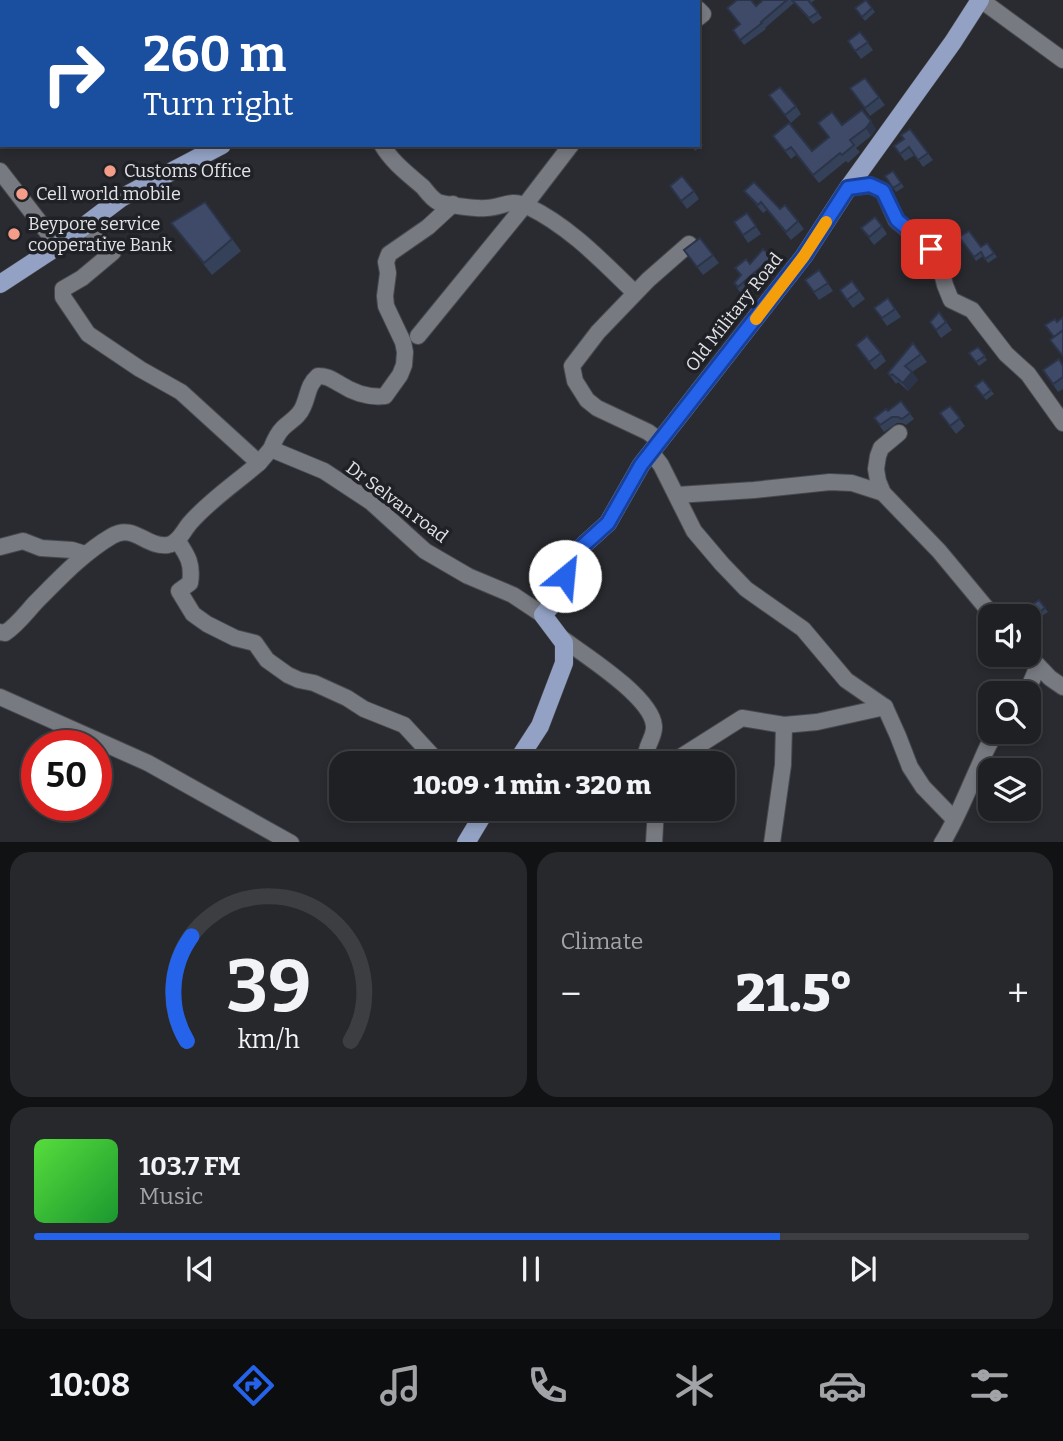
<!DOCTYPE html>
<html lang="en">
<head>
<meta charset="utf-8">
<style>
  :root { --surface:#1f2024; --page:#27282c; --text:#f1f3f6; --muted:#a1a3a6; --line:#3c3e41; --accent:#2563eb }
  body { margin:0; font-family:Bitter,serif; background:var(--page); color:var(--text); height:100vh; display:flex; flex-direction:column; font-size:26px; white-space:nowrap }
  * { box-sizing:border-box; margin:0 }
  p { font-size:23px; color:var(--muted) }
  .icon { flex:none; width:38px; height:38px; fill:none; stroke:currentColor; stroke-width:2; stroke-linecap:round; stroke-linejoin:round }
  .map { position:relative; height:842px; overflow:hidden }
  .sheet { display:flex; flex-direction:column; gap:10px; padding:10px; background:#111214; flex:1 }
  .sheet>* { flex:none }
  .banner { position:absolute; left:0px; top:0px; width:700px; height:147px; box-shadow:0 4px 10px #0003,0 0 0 2px var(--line); background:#1a4fa0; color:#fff; overflow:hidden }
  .fabs { position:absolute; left:978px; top:604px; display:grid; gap:14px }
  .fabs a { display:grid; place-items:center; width:63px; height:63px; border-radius:14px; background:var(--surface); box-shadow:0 4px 10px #0003,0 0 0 2px var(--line); font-size:35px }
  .speed { position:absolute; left:21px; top:730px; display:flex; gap:14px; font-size:35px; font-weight:700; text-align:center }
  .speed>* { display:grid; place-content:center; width:91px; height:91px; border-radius:50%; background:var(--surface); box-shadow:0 4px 10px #0003,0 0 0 2px var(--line); line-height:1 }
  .speed .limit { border:10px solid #d22; background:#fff; color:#111 }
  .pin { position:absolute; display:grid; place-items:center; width:60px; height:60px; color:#fff; margin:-30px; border-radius:14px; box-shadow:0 4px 10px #0006 }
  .me { position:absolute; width:77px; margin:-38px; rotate:28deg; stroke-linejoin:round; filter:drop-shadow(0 0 5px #0008) }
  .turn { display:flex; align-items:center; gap:24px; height:147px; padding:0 28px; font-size:32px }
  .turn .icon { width:91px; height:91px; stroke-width:2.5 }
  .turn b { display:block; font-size:49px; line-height:60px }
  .big { font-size:52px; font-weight:800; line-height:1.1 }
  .sheet .tile { flex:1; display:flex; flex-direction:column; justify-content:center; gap:10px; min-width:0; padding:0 24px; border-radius:21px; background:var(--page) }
  .sheet .dial { align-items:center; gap:0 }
  .dial svg { height:182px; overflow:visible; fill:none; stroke:var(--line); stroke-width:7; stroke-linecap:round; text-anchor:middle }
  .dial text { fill:var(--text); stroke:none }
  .song { display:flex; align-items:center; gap:21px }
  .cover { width:84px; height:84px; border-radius:10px; background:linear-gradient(135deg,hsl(110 70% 55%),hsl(130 70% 35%)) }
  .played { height:7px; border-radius:4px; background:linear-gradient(90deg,var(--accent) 75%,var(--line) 75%) }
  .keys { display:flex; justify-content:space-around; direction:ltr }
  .heat { display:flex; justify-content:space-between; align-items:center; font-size:38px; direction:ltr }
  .sheet .tiles { flex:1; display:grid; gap:10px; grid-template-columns:1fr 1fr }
  .tile:last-child { grid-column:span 2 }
  .trip { position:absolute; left:329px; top:751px; width:406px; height:70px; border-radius:21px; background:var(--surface); box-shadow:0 4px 10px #0003,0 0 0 2px var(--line); font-weight:800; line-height:70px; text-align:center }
  .tabs { display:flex; height:112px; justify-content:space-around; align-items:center; background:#0c0d0e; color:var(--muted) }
  .tabs .icon { width:49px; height:49px }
  .tabs .on { color:var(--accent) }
  .tabs b { font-size:32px; color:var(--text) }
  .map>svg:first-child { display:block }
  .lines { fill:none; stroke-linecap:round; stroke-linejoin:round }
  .minor-casing { stroke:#47494e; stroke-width:18 }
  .major-casing { stroke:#47494e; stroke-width:19 }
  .minor { stroke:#777a80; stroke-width:16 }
  .major { stroke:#93a2c4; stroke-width:18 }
  .wall { fill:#354059 }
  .shaded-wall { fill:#2b3448 }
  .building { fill:#3e4a67; stroke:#2b3448; stroke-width:2 }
  .route-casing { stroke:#184099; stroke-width:18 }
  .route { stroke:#2563eb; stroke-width:12 }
  .slow { stroke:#f59e0b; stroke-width:12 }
  .poi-dot { fill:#f49e8a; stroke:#1f2126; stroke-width:2.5 }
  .labels { text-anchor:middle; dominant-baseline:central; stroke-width:7; stroke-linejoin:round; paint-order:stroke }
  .poi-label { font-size:18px; fill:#e1e3e6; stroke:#1f2126; text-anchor:start }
  .street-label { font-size:18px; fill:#e1e3e6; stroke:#1f2126 }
</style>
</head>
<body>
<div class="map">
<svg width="1063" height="843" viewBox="0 0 1063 843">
  <rect width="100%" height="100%" fill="#292b30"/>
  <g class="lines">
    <g class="minor-casing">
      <g id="minor">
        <polyline points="245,0 246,2"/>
        <polyline points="981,0 1063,60"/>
        <polyline points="130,2 134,0"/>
        <polyline points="407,2 407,0"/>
        <polyline points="527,2 529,0"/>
        <polyline points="698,9 703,14 698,18"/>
        <polyline points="0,65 2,64"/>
        <path d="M 382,145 C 392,162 408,174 423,187 C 427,192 432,199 438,202 C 447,205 476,209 486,208 C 503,208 509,198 527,206 C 569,226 602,261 635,293"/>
        <polyline points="0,171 58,246"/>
        <polyline points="848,188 870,185 883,191 896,220 931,249 939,261 945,285 951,300 972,310 1006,354 1028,374 1063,423"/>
        <polyline points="81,229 113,252 82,278 63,289 63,297 88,334 140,369 181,392 259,463 271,449 324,471 371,502 425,551 468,576 513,595 543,615"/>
        <polyline points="418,336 525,205 571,145"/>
        <polyline points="899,433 881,448 878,456 876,469 878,481 883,493 939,551 993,616"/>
        <polyline points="660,441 648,432 597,408 587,400 575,381 572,366 598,332 648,280 689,244"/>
        <path d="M 271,449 C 274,441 277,434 283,428 C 290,421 299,417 303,407 C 309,394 307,386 318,376 C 328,376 331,379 340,384 C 354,393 368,398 385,396 L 400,375 L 404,365 L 405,352 L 403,342 L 386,306 L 385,296 L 388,273 L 386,262 L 389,254 L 428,227 L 453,204"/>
        <polyline points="651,452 661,465 694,531 722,564 746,589 803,629 846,680 885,707"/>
        <polyline points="677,495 754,490 830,482 852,483 883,493"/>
        <path d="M 177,540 C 188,556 193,564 190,583 L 179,591 L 193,614 L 207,624 L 235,638 L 255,643 L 267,660 L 288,675 L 299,680 L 314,683 L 347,698 L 364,709 L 404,725 L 439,763"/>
        <polyline points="0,547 23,541 41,548 72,550 85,554"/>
        <path d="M 0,632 L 5,633 C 17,625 25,614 35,603 C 59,579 83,553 112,536 C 134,523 146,548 168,545 C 179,543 183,531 190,523 C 210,500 236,483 259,463"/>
        <path d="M 560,637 C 583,654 652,697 654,726 C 655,739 643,746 647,763"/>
        <polyline points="1027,654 1050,678 1063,687"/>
        <polyline points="0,697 148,763 291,843"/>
        <polyline points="1029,702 1029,687 1038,666"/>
        <polyline points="671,763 742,718 784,725 817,722 885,707 898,736 910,767 923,787 954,819"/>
        <polyline points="654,843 656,808"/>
        <polyline points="772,843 783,765 784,725"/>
        <path d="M 942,843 C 957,819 967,792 979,766 C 984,755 989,740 998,732"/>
      </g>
    </g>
    <g class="major-casing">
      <g id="major">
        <polyline points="423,2 425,0"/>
        <polyline points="0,284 58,246 121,198 222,145"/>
        <polyline points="516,763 540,726 564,663 564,643 543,615 564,591 566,561 608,523 641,465 804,256 848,188 953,42 980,0"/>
        <polyline points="466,843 487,808"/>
      </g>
    </g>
    <use href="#minor" class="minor"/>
    <use href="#major" class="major"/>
  </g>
  <g class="wall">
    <polygon points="442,0 484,0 482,2 444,2"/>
    <polygon points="563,0 593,0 594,2 564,2"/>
    <polygon points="763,0 815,0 811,3 822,18 813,24 794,3 765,28 766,29 744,45 733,30 740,25 727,8 756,6"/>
    <polygon points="866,0 875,12 865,21 855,8"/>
    <polygon points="860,32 873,50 861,59 848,41"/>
    <polygon points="865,78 885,105 870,116 850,88"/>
    <polygon points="769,95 796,106 801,114 791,123"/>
    <polygon points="818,123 876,129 871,136 856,148 860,152 848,163 846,161 819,183 796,155 791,159 773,136 812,151 829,137"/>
    <polygon points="910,129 933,160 923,167 915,155 905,161 894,146 904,139"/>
    <polygon points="698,138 703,145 695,151 691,145 698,145"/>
    <polygon points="893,171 904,187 896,192 885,176"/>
    <polygon points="670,186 694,191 699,199 687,209"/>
    <polygon points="744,191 780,209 798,221 804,229 791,240 767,210 763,213"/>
    <polygon points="205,202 241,251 212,275 171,223"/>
    <polygon points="747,213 761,234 748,243 734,222"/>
    <polygon points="882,226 887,234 874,245 861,228"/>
    <polygon points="959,237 981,247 987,243 997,257 988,263 983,256 976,261"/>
    <polygon points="700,238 719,263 703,275 684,250"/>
    <polygon points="919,252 929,265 920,271 911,258"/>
    <polygon points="775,259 781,267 772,278 768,274 744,295 739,291 734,283 740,275 735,268 750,264"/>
    <polygon points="819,270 833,291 819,300 805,280"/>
    <polygon points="852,281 865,299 853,308 840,290"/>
    <polygon points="888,298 901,317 887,326 874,308"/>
    <polygon points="939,312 952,330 941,338 930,322"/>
    <polygon points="913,343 927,362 912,372 918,380 908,391 898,382 896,384 888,373"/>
    <polygon points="978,347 987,360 979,366 969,353"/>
    <polygon points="861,352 881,353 886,361 875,370"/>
    <polygon points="1063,366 1063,389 1058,392 1043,370"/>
    <polygon points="983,380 994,394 986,400 975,386"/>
    <polygon points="901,401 914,419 906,425 902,423 897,423 884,432 874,418 888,411"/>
    <polygon points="950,406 965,426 956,434 940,413"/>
    <polygon points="1039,600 1048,612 1039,618 1030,606"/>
  </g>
  <g class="shaded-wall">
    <polygon points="871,121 876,129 871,136 866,128"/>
    <polygon points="775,259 781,267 772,278 767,270"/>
    <polygon points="912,372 918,380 908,391 903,383"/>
  </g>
  <g class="building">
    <polygon points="327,0 365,0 364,2 330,2"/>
    <polygon points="446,0 465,0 463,2"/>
    <polygon points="737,0 751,0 756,6 763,0 787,0 761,22 762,23 740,40 733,30 740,24 727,8"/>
    <polygon points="792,0 808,0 818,12 809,18"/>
    <polygon points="866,0 872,8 862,17 855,8"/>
    <polygon points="860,32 868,42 855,51 848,41"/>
    <polygon points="865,78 879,97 865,108 850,88"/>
    <polygon points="780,87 796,106 785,115 769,95"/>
    <polygon points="862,110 871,121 866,128 850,140 854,145 842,155 840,153 813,175 791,147 785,151 773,136 789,123 812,151 829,137 818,123 832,112 842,125"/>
    <polygon points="910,129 928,153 918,160 909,147 900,154 894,146 904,139 901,135"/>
    <polygon points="893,171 901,183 893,188 885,176"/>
    <polygon points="682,176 694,191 681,201 670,186"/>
    <polygon points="754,182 780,209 785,205 798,221 786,232 761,202 758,205 744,191"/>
    <polygon points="205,202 232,239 204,263 171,223"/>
    <polygon points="747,213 756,226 743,235 734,222"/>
    <polygon points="875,217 882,226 869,237 861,228"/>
    <polygon points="969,231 981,247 987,243 994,253 985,259 981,252 974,257 959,237"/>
    <polygon points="700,238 713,255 697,267 684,250"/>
    <polygon points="763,249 775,259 767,270 762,266 738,287 734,283 741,275 735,268 746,259 750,264"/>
    <polygon points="919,252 926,261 917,267 911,258"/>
    <polygon points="819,270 828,283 814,292 805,280"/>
    <polygon points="852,281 859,291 847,300 840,290"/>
    <polygon points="888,298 895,309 882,318 874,308"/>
    <polygon points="939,312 946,322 936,330 930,322"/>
    <polygon points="1063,317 1063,333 1062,331 1054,337 1045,325 1055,319 1057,322"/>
    <polygon points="1062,331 1063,333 1063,354 1062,355 1050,340"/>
    <polygon points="867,336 881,353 869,362 856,345"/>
    <polygon points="913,343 921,354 905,366 912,372 903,383 892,374 890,376 888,373"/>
    <polygon points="978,347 985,356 976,362 969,353"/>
    <polygon points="1059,359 1063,366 1063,377 1053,384 1043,370"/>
    <polygon points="983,380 991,390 983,396 975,386"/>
    <polygon points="901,401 910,413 902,419 898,417 892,417 880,425 874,418 886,409 888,411"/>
    <polygon points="950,406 960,418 950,426 940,413"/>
    <polygon points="1039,600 1045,608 1036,614 1030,606"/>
  </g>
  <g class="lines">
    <g class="route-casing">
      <polyline id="route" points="565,576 566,561 608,523 641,465 804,256 848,188 870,185 883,191 897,220 931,249"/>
    </g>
    <use href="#route" class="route"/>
    <polyline class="slow" points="756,319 804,256 826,222"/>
  </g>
  <g class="poi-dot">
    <circle cx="110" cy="171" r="7"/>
    <circle cx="22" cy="194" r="7"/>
    <circle cx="14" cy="234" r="7"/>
  </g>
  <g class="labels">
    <g class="poi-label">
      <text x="124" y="171">Customs Office</text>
      <text x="36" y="194">Cell world mobile</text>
      <text x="28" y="224">Beypore service<tspan x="28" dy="21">cooperative Bank</tspan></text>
    </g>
    <g class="street-label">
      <text transform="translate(734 312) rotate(-52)">Old Military Road</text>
      <text transform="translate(397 502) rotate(37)">Dr Selvan road</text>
    </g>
  </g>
</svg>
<div class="fabs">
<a><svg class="icon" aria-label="sound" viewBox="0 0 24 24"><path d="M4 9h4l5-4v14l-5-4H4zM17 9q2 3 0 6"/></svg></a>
<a><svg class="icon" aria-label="search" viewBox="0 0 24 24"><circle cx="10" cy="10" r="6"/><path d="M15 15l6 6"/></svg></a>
<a><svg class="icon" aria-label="layers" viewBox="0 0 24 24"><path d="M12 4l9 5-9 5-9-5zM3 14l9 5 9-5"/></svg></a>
</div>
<div class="speed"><div class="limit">50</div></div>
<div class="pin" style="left:931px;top:249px;background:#d93025"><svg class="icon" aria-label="arrive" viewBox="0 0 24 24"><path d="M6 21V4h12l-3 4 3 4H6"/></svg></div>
<svg class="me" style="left:565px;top:576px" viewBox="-20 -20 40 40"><circle r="19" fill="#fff"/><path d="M0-13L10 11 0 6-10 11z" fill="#2563eb"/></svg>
<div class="trip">10:09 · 1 min · 320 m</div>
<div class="banner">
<div class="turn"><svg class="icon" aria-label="right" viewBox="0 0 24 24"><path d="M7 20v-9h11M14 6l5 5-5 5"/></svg><div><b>260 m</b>Turn right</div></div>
</div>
</div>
<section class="sheet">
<div class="tiles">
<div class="tile dial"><svg viewBox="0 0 100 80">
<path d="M14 69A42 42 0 1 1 86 69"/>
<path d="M14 69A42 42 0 0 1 16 23" stroke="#2563eb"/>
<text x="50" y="56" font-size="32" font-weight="700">39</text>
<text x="50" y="72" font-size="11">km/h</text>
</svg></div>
<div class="tile"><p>Climate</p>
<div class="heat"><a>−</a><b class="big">21.5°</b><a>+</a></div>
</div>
<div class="tile">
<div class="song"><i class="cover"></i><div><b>103.7 FM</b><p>Music</p></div></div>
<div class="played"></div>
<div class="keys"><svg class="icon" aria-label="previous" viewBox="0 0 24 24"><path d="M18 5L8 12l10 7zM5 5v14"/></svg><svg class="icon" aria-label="pause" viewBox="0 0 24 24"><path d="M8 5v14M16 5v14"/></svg><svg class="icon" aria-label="next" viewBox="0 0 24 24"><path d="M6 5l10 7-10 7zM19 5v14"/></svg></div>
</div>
</div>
</section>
<nav class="tabs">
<b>10:08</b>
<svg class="icon on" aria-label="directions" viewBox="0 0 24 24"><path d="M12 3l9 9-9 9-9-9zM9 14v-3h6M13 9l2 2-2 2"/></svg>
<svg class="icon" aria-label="music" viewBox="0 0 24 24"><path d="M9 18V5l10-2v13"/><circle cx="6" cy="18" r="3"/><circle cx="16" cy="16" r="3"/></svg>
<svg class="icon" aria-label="phone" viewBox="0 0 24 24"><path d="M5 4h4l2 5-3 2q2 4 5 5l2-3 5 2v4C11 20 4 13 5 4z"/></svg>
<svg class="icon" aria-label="climate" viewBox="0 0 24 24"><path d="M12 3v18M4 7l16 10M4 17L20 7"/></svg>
<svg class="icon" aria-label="car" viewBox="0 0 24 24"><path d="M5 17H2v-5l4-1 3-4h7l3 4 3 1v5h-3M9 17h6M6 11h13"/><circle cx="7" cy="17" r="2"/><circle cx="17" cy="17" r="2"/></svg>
<svg class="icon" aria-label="filters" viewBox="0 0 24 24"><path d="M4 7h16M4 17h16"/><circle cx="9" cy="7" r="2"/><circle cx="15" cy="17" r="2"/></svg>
</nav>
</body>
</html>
